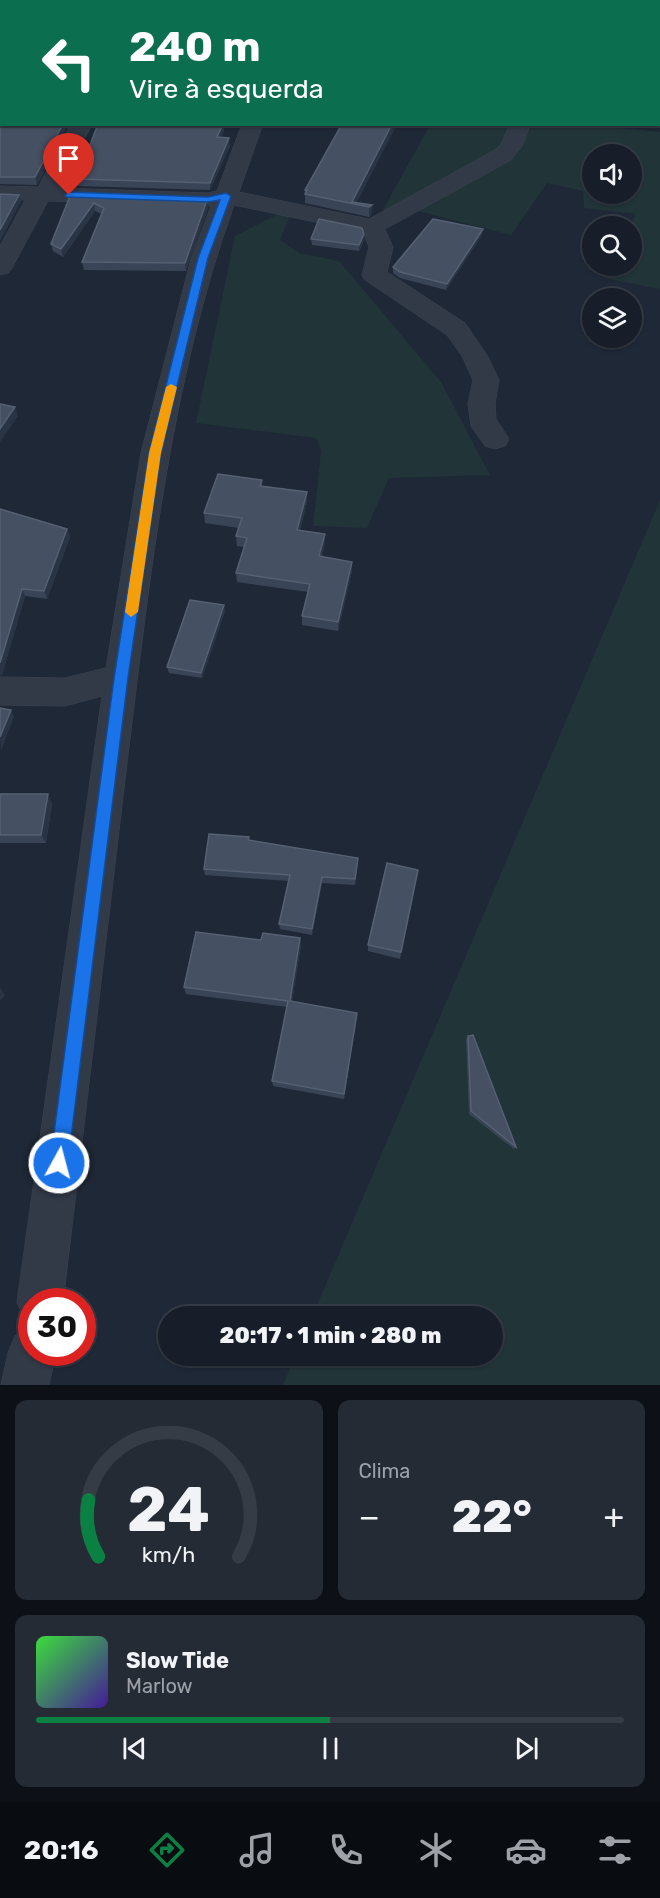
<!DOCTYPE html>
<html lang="pt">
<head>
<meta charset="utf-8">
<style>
  :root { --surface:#171e29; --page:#242b35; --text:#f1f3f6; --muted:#9ea2a8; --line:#363c46; --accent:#0b8043 }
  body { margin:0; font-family:Rubik,sans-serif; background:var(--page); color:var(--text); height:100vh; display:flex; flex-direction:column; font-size:22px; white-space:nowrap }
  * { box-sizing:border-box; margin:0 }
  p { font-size:20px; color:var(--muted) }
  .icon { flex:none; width:33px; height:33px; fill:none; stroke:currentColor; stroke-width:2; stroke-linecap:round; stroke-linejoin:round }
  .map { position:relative; height:1385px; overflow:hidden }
  .details { display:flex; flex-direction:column; gap:15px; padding:15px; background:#0d1017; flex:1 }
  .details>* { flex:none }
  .guide { position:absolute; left:0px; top:0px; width:660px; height:126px; box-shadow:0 2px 4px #0004,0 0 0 2px var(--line); background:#0b6e4f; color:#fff; overflow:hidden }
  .tools { position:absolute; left:582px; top:144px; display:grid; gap:12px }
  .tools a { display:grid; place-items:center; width:60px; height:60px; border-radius:50%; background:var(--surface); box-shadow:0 2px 4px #0004,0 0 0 2px var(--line); font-size:30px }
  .speed { position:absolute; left:18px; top:1288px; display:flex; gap:12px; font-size:30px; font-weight:700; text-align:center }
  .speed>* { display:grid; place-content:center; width:78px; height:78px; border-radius:50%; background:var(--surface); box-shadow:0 2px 4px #0004,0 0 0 2px var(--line); line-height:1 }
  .speed .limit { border:9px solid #d22; background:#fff; color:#111 }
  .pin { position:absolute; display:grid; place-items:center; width:51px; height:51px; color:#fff; margin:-62px -26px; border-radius:50% 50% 50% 0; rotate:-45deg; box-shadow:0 0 6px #0007 }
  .pin .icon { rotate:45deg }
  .me { position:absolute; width:66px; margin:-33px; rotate:7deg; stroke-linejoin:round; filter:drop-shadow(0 0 4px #0008) }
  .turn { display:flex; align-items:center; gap:21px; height:126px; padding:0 30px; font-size:27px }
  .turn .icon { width:78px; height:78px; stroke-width:2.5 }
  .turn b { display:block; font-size:42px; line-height:51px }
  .big { font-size:45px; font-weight:800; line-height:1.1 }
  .details .card { flex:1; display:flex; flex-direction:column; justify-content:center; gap:9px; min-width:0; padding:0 21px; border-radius:12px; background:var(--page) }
  .details .dial { align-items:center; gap:0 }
  .dial svg { height:156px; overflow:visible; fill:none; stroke:var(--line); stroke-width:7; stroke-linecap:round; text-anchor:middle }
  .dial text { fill:var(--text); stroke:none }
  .song { display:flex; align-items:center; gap:18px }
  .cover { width:72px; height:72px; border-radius:9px; background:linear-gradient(135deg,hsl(120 70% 55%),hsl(260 70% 35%)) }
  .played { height:6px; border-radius:3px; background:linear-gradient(90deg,var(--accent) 50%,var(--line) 50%) }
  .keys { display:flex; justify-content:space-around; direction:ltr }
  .heat { display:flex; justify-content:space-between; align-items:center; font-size:33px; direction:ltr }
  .details .tiles { flex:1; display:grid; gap:15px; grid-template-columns:1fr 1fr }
  .card:last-child { grid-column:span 2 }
  .trip { position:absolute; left:158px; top:1306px; width:345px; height:60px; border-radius:30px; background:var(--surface); box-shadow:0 2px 4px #0004,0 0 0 2px var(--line); font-weight:800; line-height:60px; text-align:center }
  .tabs { display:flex; height:96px; justify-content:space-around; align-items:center; background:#090c10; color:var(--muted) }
  .tabs .icon { width:42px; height:42px }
  .tabs .on { color:var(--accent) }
  .tabs b { font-size:27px; color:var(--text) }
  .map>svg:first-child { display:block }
  .green { fill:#213438; fill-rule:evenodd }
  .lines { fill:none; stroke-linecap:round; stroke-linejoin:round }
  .minor-casing { stroke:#3c4351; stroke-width:1 }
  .minor { fill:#323a48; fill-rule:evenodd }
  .wall { fill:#394456 }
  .shaded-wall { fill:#293445 }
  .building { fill:#455162; stroke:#556072; stroke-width:1.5 }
  .route { fill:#1a73e8; stroke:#114b97; stroke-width:1.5 }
  .slow { fill:#f59e0b }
</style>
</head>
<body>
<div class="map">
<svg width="660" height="1385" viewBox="0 0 660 1385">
  <rect width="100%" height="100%" fill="#1f2837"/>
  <g class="green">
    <polygon points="430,125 512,125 496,152 379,217"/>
    <path d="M 533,125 L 585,125 L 660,132 L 660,289 L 604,278 L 611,266 L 632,266 L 632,226 L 629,226 L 636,214 L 584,208 L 583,191 L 547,183 L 511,235 L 414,210 L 512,157 ZM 592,154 L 632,154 L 632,194 L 592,194 Z"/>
    <polygon points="294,206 280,240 299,253 339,261 441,382 490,475 389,478 367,528 313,526 321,451 316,438 196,423 235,236"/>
    <polygon points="660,500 660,1385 283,1385 295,1356 492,1356 492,1317 312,1317"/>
  </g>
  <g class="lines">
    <g class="minor-casing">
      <g id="minor">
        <polygon points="291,0 309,0 290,2"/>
        <polygon points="2,68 2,82 0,82 0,69"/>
        <path d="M 71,124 L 92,124 L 60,188 L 208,193 L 217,191 L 242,124 L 263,124 L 239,192 L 369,219 L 495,150 L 501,144 L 510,124 L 531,124 L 522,146 L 511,160 L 385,229 L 393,247 L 387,272 L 465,323 L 487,355 L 499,380 L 495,404 L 496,419 L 509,439 L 505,446 L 495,449 L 485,446 L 471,426 L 468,404 L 473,380 L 462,356 L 447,335 L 365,280 L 362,275 L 369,247 L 363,232 L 234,205 C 170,383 150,576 127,763 C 106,943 84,1122 63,1302 L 32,1302 L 32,1321 L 24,1318 L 17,1302 L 102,696 L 65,706 L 0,705 L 0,677 L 65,678 L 106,668 L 141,453 L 191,259 L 211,206 L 48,201 L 12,268 L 8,273 L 0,275 L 0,246 L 25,200 L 0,200 L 0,186 L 38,187 Z"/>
        <polygon points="32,1330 32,1353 56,1353 49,1385 1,1385 8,1353 15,1336"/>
      </g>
    </g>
    <use href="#minor" class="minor"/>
  </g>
  <g class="wall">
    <polygon points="608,0 660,0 660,9 658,9 658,2 608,2"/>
    <polygon points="660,54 660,100 658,100 658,57"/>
    <polygon points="0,87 68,124 37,185 0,184"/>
    <polygon points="96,124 223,124 224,131 221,137 230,146 210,190 78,186 77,179 98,125"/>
    <polygon points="342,124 397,124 356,203 372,205 371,215 369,217 305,203 305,190"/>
    <polygon points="70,196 208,208 186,271 84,270 82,262 102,214 95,211 63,257 53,251 51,244"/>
    <polygon points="364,234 364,240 359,251 312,245 311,239"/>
    <polygon points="482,235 446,290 400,278 393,273 393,267"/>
    <polygon points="262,480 262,486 307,492 307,502 300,530 325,534 325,543 322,557 352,562 352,571 338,631 302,625 302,616 308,592 237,582 236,573 244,547 237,546 236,536 239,528 205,523 204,513"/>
    <polygon points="0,509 67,529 70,537 47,599 25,596 2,675"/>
    <polygon points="225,611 202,678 169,673 167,667"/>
    <polygon points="0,794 52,803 46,843 0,843"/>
    <polygon points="249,837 249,840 358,858 355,885 322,883 312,935 280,929 279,924 288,881 205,875 204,869"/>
    <polygon points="418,870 400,959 368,951 368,945"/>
    <polygon points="300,938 301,945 292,1001 357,1013 344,1099 273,1086 272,1081 287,1007 186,994 184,987 261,940"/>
    <polygon points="468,1036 516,1147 514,1149 469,1114 466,1039"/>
  </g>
  <g class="shaded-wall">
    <polygon points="63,124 68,124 37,185 35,177"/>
    <polygon points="223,124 224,131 218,144 217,137"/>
    <polygon points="392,124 397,124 356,204 352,202"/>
    <polygon points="229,138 230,146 210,190 210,183"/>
    <polygon points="19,195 21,202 0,241 0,230"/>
    <polygon points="207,200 208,208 186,271 185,263"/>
    <polygon points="94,203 95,211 63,257 61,249"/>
    <polygon points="372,205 371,215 369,217 369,207"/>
    <polygon points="483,229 482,235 446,290 447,284"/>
    <polygon points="364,234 364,240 359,251 359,245"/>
    <polygon points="15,407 18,416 0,442 0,429"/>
    <polygon points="307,492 307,502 297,539 297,530"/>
    <polygon points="67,529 70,537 47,599 44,591"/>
    <polygon points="325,534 325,543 320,566 319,556"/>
    <polygon points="352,562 352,571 338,631 338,622"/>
    <polygon points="22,589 25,596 2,675 0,676 0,663"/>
    <polygon points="224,605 225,611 202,678 201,673"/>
    <polygon points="11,710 14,717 1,751 0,737"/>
    <polygon points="48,794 52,803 46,843 41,835"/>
    <polygon points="322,877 322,883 312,935 312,929"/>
    <polygon points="300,938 301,945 291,1007 290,1001"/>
    <polygon points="0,987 5,996 0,1000"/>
  </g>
  <g class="building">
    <polygon points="4,0 289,0 288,2 3,2"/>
    <polygon points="375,0 546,0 545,2 374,2"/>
    <polygon points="2,3 2,57 0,57 0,5"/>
    <polygon points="660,54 660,91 658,91 658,57"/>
    <polygon points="2,85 2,124 63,124 35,177 0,177 0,87"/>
    <polygon points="98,124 223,124 217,137 229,138 210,183 77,179"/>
    <polygon points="342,124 392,124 352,202 372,205 369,207 305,194 307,190 305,190"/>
    <polygon points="0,194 19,195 0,230"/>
    <polygon points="70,196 207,200 185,263 82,262 104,208 94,203 61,249 51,244"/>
    <polygon points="319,219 362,228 364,234 359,245 311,239"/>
    <polygon points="433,219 483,229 447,284 400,272 393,267"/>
    <polygon points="0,404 15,407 0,429"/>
    <polygon points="218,474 262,480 260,486 307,492 297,530 325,534 319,556 352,562 338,622 302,616 310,584 236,573 247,538 236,536 242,518 204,513"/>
    <polygon points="0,509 67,529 44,591 22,589 0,663"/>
    <polygon points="190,600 224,605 201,673 167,667"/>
    <polygon points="0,708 11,710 0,737"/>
    <polygon points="0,794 48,794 41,835 0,835"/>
    <polygon points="209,834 249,837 248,840 358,858 355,879 322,877 312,929 279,924 290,875 204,869"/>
    <polygon points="387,863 418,870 401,952 368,945"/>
    <polygon points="196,932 261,940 263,933 300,938 290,1001 357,1013 344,1094 272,1081 288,1001 184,987"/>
    <polygon points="473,1035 516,1147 471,1111 468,1036"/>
  </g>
  <polygon class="route" points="69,192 208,197 226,193 231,196 208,258 161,453 128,678 68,1163 65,1169 59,1172 53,1169 50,1163 114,678 149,453 198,258 220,200 208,202 66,197 65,195"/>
  <polygon class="slow" points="171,384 177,387 161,453 138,612 131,617 125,612 149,453 166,387"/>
</svg>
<div class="tools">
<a><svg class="icon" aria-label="sound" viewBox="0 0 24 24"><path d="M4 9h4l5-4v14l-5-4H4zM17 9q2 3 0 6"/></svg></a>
<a><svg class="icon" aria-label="search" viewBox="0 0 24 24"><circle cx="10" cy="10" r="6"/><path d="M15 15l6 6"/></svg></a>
<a><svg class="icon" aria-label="layers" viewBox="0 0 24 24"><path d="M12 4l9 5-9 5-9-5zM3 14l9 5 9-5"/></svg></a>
</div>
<div class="speed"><div class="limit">30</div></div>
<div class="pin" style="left:69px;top:195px;background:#d93025"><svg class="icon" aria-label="arrive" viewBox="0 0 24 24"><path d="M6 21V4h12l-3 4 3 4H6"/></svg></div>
<svg class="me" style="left:59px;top:1163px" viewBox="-20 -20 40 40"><circle r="17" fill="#1a73e8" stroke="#fff" stroke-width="3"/><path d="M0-11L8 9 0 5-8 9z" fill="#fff"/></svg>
<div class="trip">20:17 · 1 min · 280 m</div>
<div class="guide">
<div class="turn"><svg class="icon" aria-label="left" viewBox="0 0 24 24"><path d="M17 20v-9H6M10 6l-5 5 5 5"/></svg><div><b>240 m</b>Vire à esquerda</div></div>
</div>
</div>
<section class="details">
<div class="tiles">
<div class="card dial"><svg viewBox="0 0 100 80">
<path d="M14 69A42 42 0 1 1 86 69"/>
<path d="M14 69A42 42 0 0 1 9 40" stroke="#0b8043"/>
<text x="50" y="56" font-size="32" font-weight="700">24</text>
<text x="50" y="72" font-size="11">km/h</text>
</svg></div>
<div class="card"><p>Clima</p>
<div class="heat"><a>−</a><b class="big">22°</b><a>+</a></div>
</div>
<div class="card">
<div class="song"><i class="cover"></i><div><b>Slow Tide</b><p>Marlow</p></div></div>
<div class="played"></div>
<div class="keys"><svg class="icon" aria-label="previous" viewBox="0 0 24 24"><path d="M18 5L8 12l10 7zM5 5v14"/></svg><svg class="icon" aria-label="pause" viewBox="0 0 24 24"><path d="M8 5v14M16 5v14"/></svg><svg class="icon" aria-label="next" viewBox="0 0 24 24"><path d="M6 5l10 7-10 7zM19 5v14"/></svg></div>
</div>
</div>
</section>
<nav class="tabs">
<b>20:16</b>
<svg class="icon on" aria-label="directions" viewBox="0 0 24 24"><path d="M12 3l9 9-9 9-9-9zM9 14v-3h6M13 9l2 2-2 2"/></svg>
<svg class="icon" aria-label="music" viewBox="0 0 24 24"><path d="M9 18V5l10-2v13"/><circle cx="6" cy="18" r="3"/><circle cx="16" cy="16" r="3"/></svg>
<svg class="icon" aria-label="phone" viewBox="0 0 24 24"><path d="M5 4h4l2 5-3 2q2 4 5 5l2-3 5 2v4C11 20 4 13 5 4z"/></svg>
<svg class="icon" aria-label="climate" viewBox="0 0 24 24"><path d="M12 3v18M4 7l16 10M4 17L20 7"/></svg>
<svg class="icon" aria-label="car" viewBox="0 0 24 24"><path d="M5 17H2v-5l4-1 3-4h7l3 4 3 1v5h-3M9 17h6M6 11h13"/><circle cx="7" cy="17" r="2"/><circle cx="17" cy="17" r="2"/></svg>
<svg class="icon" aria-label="filters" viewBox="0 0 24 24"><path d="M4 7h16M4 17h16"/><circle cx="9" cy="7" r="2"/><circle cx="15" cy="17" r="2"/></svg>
</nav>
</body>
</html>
